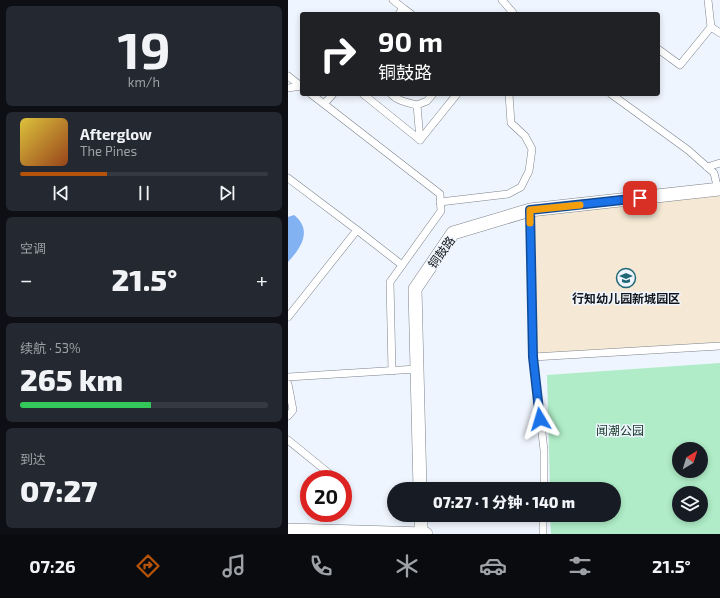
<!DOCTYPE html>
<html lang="zh">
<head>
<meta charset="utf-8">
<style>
  :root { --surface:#171b24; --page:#242831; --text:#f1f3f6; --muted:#9ea1a6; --line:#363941; --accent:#b45309 }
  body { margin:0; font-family:"Exo 2","Noto Sans SC",sans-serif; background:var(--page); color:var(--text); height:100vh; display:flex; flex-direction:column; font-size:15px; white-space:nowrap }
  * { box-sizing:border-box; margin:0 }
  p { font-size:13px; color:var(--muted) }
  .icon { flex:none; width:22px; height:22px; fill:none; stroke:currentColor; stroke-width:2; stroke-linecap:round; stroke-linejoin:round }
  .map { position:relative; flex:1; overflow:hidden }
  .drawer { display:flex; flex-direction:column; gap:6px; padding:6px; background:#0d0f14; width:288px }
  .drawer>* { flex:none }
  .banner { position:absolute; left:12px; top:12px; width:360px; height:84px; border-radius:4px; box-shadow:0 2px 6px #0003; background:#202124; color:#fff; overflow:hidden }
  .needle { width:26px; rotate:38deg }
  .tools { position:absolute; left:384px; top:442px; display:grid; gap:8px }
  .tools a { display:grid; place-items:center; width:36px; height:36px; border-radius:50%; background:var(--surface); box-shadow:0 2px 6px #0003; font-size:20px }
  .speed { position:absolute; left:12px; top:470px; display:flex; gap:8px; font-size:20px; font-weight:700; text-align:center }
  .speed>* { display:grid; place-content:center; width:52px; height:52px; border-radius:50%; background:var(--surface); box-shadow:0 2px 6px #0003; line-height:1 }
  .speed .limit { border:6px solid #d22; background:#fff; color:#111 }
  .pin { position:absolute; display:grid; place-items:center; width:34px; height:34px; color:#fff; margin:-17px; border-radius:8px; box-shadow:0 2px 6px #0006 }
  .me { position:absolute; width:44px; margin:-22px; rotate:353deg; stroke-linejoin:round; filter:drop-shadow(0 0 3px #0008) }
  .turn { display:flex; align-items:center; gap:14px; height:84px; padding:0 12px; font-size:18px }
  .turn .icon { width:52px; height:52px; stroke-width:2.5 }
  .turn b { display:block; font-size:28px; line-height:34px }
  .big { font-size:30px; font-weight:800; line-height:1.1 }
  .drawer .widget { flex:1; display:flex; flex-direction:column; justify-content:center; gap:6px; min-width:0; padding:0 14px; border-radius:6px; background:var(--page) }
  .drawer .dial { align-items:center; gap:0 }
  .dial b { font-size:52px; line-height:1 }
  .song { display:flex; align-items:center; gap:12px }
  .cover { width:48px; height:48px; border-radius:6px; background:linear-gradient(135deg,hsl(50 70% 55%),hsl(20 70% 35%)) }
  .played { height:4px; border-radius:2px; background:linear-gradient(90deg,var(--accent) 35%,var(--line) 35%) }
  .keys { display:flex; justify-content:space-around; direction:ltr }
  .heat { display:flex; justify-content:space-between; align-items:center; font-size:22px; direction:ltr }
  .charge { height:6px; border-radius:3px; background:linear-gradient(90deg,#34c759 53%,var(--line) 0) }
  .trip { position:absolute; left:99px; top:482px; width:234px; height:40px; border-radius:20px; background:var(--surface); box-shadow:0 2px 6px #0003; font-weight:800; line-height:40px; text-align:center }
  .tabs { display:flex; height:64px; justify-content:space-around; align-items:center; background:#090b0e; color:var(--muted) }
  .tabs .icon { width:28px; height:28px }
  .tabs .current { color:var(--accent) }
  .tabs b { font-size:18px; color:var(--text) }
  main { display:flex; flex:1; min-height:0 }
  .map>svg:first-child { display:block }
  .education { fill:#f5e9d5 }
  .green { fill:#afecc7; fill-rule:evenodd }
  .water { fill:#83b2f2 }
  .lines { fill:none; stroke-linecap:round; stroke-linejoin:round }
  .lane-casing { stroke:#7d828a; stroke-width:8 }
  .street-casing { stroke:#7d828a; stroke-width:14 }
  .lane { stroke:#fff; stroke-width:7 }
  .street { stroke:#fff; stroke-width:13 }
  .route-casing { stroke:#114b97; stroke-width:10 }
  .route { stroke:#1a73e8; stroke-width:7 }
  .slow { stroke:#f59e0b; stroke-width:7 }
  .labels { text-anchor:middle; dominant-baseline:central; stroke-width:3; stroke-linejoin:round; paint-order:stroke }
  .street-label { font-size:12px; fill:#121417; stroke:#eff5fe }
  .poi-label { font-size:12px; font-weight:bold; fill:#121417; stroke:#eff5fe }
  .park-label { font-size:12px; fill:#133724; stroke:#eff5fe }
</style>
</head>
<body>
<main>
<section class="drawer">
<div class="widget dial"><b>19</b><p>km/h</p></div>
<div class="widget">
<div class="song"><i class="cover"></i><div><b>Afterglow</b><p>The Pines</p></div></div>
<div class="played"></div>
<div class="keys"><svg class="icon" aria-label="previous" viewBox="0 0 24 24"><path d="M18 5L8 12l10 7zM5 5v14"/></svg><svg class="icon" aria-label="pause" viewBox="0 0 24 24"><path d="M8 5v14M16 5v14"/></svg><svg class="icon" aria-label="next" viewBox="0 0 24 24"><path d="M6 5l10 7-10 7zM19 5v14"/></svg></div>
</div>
<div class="widget"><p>空调</p>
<div class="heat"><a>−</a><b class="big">21.5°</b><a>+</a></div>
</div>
<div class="widget"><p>续航 · 53%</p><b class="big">265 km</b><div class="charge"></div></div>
<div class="widget"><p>到达</p><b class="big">07:27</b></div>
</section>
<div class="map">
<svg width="432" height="534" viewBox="0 0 432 534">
  <rect width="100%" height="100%" fill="#eff5fe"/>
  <polygon class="education" points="432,189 432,346 245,357 242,210"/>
  <path class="green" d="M 432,363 L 432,534 L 263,534 L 262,515 L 326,515 L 326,489 L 262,489 L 259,375 ZM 391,449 L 413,449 L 413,471 L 391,471 ZM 391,493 L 413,493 L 413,515 L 391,515 Z"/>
  <path class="water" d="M 6,215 C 25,230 13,248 0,262 L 0,217 Z"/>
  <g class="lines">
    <g class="lane-casing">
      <g id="lane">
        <polyline points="105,0 115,8 116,14"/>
        <polyline points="214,0 226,14"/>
        <polyline points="420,0 423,27"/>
        <polyline points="111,14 115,8 123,14"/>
        <polyline points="370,49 392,65 423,27 432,33"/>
        <polyline points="0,76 14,87"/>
        <polyline points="0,88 13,86"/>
        <polyline points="23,94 36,104 45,94"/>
        <polyline points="75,94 132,140 169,94"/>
        <path d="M 103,94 C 109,101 121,103 129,105"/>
        <polyline points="323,94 400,150 426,173 430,190"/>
        <polyline points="36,104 152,194 153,211 102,282 104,371"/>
        <polyline points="132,140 129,105 139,101 145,94"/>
        <polyline points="419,167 432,163"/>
        <polyline points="0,178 69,230 0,317"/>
        <polyline points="152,202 220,194 233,187 241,171 244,149 237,136 223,123 221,94"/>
        <polyline points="242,210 245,357 432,346"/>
        <polyline points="69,230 114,265"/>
        <polyline points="245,357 256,450 256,489"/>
        <polyline points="0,377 129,369"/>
        <polyline points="0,384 5,410 0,416"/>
        <polyline points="0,440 48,479"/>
        <polyline points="255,534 255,515"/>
      </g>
    </g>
    <g class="street-casing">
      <g id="street">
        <polyline points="132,489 127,289 165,233 242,210 432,189"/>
        <polyline points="133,515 133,533"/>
        <polyline points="0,530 138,534"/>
      </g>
    </g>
    <use href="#lane" class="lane"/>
    <use href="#street" class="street"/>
  </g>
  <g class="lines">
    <g class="route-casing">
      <polyline id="route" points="252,419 245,357 242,210 352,198"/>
    </g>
    <use href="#route" class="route"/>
    <polyline class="slow" points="242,223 242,210 292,205"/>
  </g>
  <defs>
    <g id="school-ring" transform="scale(1)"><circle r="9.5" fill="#eff5fe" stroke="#216876" stroke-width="1.5"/><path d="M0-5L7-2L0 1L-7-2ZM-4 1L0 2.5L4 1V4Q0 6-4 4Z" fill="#216876"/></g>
  </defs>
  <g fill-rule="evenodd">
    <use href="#school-ring" x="338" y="278"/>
  </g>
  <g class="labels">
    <g class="street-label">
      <text transform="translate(153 252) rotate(-54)">铜鼓路</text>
    </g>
    <g class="poi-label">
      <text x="338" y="298">行知幼儿园新城园区</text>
    </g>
    <g class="park-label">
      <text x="332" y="430">闻潮公园</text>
    </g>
  </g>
</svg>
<div class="tools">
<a><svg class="needle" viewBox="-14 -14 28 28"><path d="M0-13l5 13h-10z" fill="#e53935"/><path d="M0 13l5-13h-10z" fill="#9ea1a6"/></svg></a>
<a><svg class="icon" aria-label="layers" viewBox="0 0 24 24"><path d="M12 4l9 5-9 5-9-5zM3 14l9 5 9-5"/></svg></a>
</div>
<div class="speed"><div class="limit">20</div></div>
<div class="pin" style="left:352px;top:198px;background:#d93025"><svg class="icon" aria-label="arrive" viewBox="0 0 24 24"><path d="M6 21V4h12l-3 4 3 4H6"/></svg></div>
<svg class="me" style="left:252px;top:419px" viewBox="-20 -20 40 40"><path d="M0-17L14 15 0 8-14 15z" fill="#1a73e8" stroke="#fff" stroke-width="4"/></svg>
<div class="trip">07:27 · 1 分钟 · 140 m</div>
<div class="banner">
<div class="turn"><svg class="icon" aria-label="right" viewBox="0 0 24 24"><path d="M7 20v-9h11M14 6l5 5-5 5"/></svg><div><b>90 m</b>铜鼓路</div></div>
</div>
</div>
</main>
<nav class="tabs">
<b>07:26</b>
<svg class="icon current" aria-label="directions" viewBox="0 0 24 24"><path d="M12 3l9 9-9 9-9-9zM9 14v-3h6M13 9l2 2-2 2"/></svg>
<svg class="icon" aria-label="music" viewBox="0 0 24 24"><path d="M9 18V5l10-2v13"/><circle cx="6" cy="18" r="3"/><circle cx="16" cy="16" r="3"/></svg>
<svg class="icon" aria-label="phone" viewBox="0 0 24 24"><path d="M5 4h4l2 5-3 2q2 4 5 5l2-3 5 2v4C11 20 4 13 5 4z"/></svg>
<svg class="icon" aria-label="climate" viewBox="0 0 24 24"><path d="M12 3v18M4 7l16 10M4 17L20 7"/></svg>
<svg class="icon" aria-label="car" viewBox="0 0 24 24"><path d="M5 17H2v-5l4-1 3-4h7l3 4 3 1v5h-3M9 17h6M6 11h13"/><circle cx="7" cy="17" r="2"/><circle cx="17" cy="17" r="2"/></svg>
<svg class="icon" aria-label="filters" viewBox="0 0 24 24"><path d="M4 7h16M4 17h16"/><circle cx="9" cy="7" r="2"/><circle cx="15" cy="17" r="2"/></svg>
<b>21.5°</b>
</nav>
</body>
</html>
